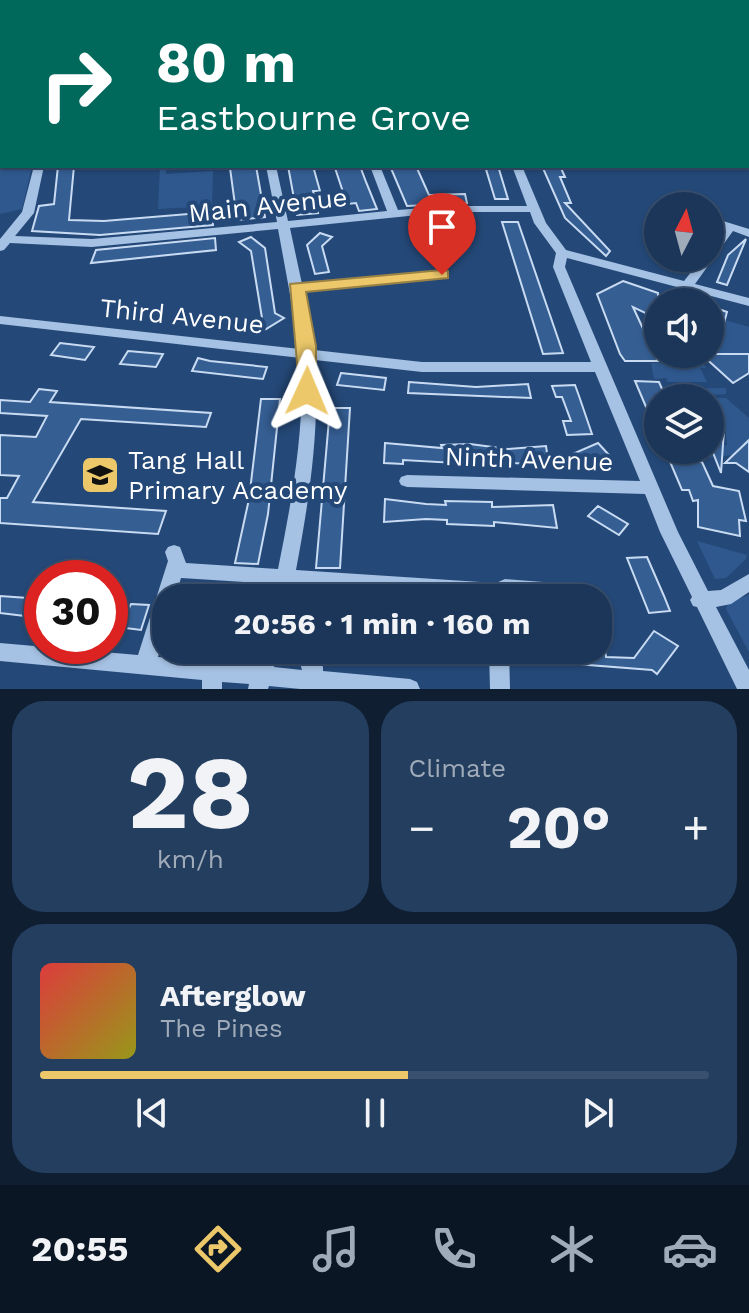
<!DOCTYPE html>
<html lang="en">
<head>
<meta charset="utf-8">
<style>
  :root { --surface:#1b3659; --page:#243e5f; --text:#f1f3f6; --muted:#a0abba; --line:#39506f; --accent:#ecc86a }
  body { margin:0; font-family:"Work Sans",sans-serif; background:var(--page); color:var(--text); height:100vh; display:flex; flex-direction:column; font-size:30px; white-space:nowrap }
  * { box-sizing:border-box; margin:0 }
  p { font-size:26px; color:var(--muted) }
  .icon { flex:none; width:44px; height:44px; fill:none; stroke:currentColor; stroke-width:2; stroke-linecap:round; stroke-linejoin:round }
  .map { position:relative; height:689px; overflow:hidden }
  .panel { display:flex; flex-direction:column; gap:12px; padding:12px; background:#0f1e31; flex:1 }
  .panel>* { flex:none }
  .guide { position:absolute; left:0px; top:0px; width:750px; height:168px; box-shadow:0 2px 6px #0004,0 0 0 2px var(--line); background:#00695c; color:#fff; overflow:hidden }
  .needle { width:52px; rotate:6deg }
  .controls { position:absolute; left:644px; top:192px; display:grid; gap:16px }
  .controls a { display:grid; place-items:center; width:80px; height:80px; border-radius:50%; background:var(--surface); box-shadow:0 2px 6px #0004,0 0 0 2px var(--line); font-size:40px }
  .speed { position:absolute; left:24px; top:560px; display:flex; gap:16px; font-size:40px; font-weight:700; text-align:center }
  .speed>* { display:grid; place-content:center; width:104px; height:104px; border-radius:50%; background:var(--surface); box-shadow:0 2px 6px #0004,0 0 0 2px var(--line); line-height:1 }
  .speed .limit { border:12px solid #d22; background:#fff; color:#111 }
  .pin { position:absolute; display:grid; place-items:center; width:68px; height:68px; color:#fff; margin:-82px -34px; border-radius:50% 50% 50% 0; rotate:-45deg; box-shadow:0 0 8px #0007 }
  .pin .icon { rotate:45deg }
  .me { position:absolute; width:88px; margin:-44px; rotate:1deg; stroke-linejoin:round; filter:drop-shadow(0 0 6px #0008) }
  .turn { display:flex; align-items:center; gap:28px; height:168px; padding:0 24px; font-size:36px }
  .turn .icon { width:104px; height:104px; stroke-width:2.5 }
  .turn b { display:block; font-size:56px; line-height:68px }
  .big { font-size:60px; font-weight:700; line-height:1.1 }
  .panel .widget { flex:1; display:flex; flex-direction:column; justify-content:center; gap:12px; min-width:0; padding:0 28px; border-radius:32px; background:var(--page) }
  .panel .dial { align-items:center; gap:0 }
  .dial b { font-size:104px; line-height:1 }
  .song { display:flex; align-items:center; gap:24px }
  .cover { width:96px; height:96px; border-radius:12px; background:linear-gradient(135deg,hsl(0 70% 55%),hsl(60 70% 35%)) }
  .played { height:8px; border-radius:4px; background:linear-gradient(90deg,var(--accent) 55%,var(--line) 55%) }
  .keys { display:flex; justify-content:space-around; direction:ltr }
  .heat { display:flex; justify-content:space-between; align-items:center; font-size:44px; direction:ltr }
  .panel .tiles { flex:1; display:grid; gap:12px; grid-template-columns:1fr 1fr }
  .widget:last-child { grid-column:span 2 }
  .trip { position:absolute; left:152px; top:584px; width:460px; height:80px; border-radius:32px; background:var(--surface); box-shadow:0 2px 6px #0004,0 0 0 2px var(--line); font-weight:700; line-height:80px; text-align:center }
  .tab-bar { display:flex; height:128px; justify-content:space-around; align-items:center; background:#0b1624; color:var(--muted) }
  .tab-bar .icon { width:56px; height:56px }
  .tab-bar .on { color:var(--accent) }
  .tab-bar b { font-size:36px; color:var(--text) }
  .map>svg:first-child { display:block }
  .green { fill:#2f598e }
  .building { fill:#355e93; stroke:#c8dbf2; stroke-width:2 }
  .lines { fill:none; stroke-linecap:round; stroke-linejoin:round }
  .minor { fill:#a5c1e3; fill-rule:evenodd }
  .major { fill:#e4edfc; fill-rule:evenodd }
  .route { fill:#ecc86a; stroke:#998245; stroke-width:2 }
  .labels { text-anchor:middle; dominant-baseline:central; stroke-width:8; stroke-linejoin:round; paint-order:stroke }
  .street-label { font-size:26px; fill:#fff; stroke:#244877 }
  .poi-label { font-size:26px; fill:#fff; stroke:#244877; text-anchor:start }
</style>
</head>
<body>
<div class="map">
<svg width="749" height="689" viewBox="0 0 749 689">
  <rect width="100%" height="100%" fill="#244877"/>
  <g class="green">
    <polygon points="0,158 2,166 32,166 22,209 0,214"/>
    <polygon points="160,166 166,166 166,174 213,171 212,206 158,209"/>
    <polygon points="725,320 749,327 749,369 710,354 710,327 723,325"/>
    <polygon points="700,356 706,368 700,368 707,382 668,382 666,378 654,379 651,363 667,362 667,358"/>
    <polygon points="726,388 726,394 712,395 714,398 726,398 749,418 749,444 743,446 742,454 705,458 702,450 710,450 710,441 713,446 727,445 725,426 710,426 710,398 680,398 672,389"/>
    <polygon points="697,541 747,555 746,559 726,578 715,579"/>
    <polygon points="749,595 749,652 726,609 728,602"/>
  </g>
  <g class="building">
    <polygon points="58,166 74,166 69,220 104,221 212,212 213,225 100,235 32,231 39,206 54,204"/>
    <polygon points="256,166 265,217 237,220 230,168"/>
    <polygon points="288,166 313,166 320,191 313,191 318,213 297,215"/>
    <polygon points="360,166 366,182 377,209 359,211 356,203 347,204 335,168"/>
    <polygon points="390,166 416,166 429,195 465,194 467,203 407,206"/>
    <polygon points="485,166 498,166 508,199 495,199"/>
    <polygon points="542,166 560,166 565,177 560,177 571,203 565,203 610,251 606,256 565,218"/>
    <polygon points="448,215 471,215 474,225 416,230 412,219"/>
    <polygon points="502,222 518,222 563,353 543,354"/>
    <polygon points="320,233 332,237 322,246 329,272 315,274 307,245"/>
    <polygon points="251,237 265,248 275,313 284,318 258,334 247,327 262,318 251,251 239,242"/>
    <polygon points="215,238 216,250 91,263 96,250"/>
    <polygon points="746,239 727,285 717,282 728,255"/>
    <polygon points="623,281 658,293 658,319 633,307 658,361 625,361 620,354 597,294"/>
    <polygon points="710,306 727,312 720,338 710,335"/>
    <polygon points="60,343 94,347 85,360 51,355"/>
    <polygon points="128,351 151,353 163,354 156,367 120,364"/>
    <polygon points="701,354 749,354 749,373 733,383"/>
    <polygon points="198,358 210,361 267,367 263,379 192,371"/>
    <polygon points="341,373 386,378 384,390 337,385"/>
    <polygon points="635,381 659,382 666,398 658,398 658,435"/>
    <polygon points="409,382 476,387 528,384 531,398 408,393"/>
    <polygon points="575,385 579,396 592,434 567,435 563,421 571,421 562,397 556,397 552,386"/>
    <polygon points="39,389 57,391 50,402 211,413 206,427 81,419 33,502 166,511 158,534 0,523 0,498 7,498 19,476 0,475 0,435 36,437 47,416 0,413 0,400 30,402"/>
    <polygon points="261,399 280,399 268,514 258,564 235,563 249,499"/>
    <polygon points="330,408 350,408 340,568 316,568"/>
    <polygon points="710,430 724,430 721,473 710,445"/>
    <polygon points="749,440 749,472 736,463 725,463"/>
    <polygon points="385,443 442,448 441,445 470,444 508,449 546,446 549,466 490,461 491,465 403,460 403,464 384,463"/>
    <polygon points="598,443 609,455 581,467 570,455"/>
    <polygon points="665,450 685,450 690,462 702,462 713,486 739,491 746,521 739,520 740,536 698,527 698,500 693,501 689,490 682,490"/>
    <polygon points="385,499 426,504 446,505 445,501 492,502 492,507 553,505 557,528 494,522 494,526 447,524 447,520 426,519 384,522"/>
    <polygon points="598,506 628,524 619,535 588,516"/>
    <polygon points="647,557 664,596 670,611 649,613 627,558"/>
    <polygon points="0,596 42,599 42,618 0,613"/>
    <polygon points="131,604 149,605 141,630 110,626 110,609 128,610"/>
    <polygon points="654,631 678,646 657,674 652,670 512,659 512,650 605,650 606,657 634,658"/>
  </g>
  <g class="lines">
    <g class="minor">
      <polygon points="39,0 47,0 48,2 40,2"/>
      <polygon points="484,0 494,0 496,2 486,2"/>
      <polygon points="563,0 572,0 574,2 565,2"/>
      <polygon points="648,0 658,0 660,2 650,2"/>
      <rect x="748" y="14" width="1" height="4"/>
      <rect x="748" y="58" width="1" height="6"/>
      <rect x="0" y="90" width="2" height="6"/>
      <polygon points="748,95 749,96 749,102 748,101"/>
      <rect x="748" y="107" width="1" height="6"/>
      <rect x="0" y="111" width="2" height="6"/>
      <rect x="0" y="150" width="2" height="6"/>
      <rect x="748" y="157" width="1" height="6"/>
      <path d="M 34,166 L 44,166 L 34,213 L 15,236 L 92,239 L 277,222 L 266,166 L 276,166 L 288,221 L 387,211 L 370,166 L 380,166 L 398,210 L 448,206 L 527,206 L 512,166 L 522,166 L 546,223 L 566,250 L 684,281 L 702,258 L 710,258 L 710,246 L 723,228 L 710,224 L 710,217 L 749,229 L 749,237 L 733,231 L 695,284 L 749,298 L 749,306 L 567,258 L 565,267 L 678,532 L 708,591 L 721,590 L 749,574 L 749,592 L 731,604 L 716,607 L 749,670 L 749,689 L 737,689 L 697,607 L 693,606 L 690,600 L 692,597 L 660,532 L 645,494 L 407,487 L 401,485 L 399,481 L 401,477 L 407,475 L 640,481 L 595,372 L 422,372 L 315,360 C 320,430 309,501 296,570 L 496,583 L 505,579 L 569,584 L 576,586 L 578,592 L 576,598 L 507,595 L 508,598 L 482,598 L 293,585 L 291,598 L 271,598 L 275,584 L 181,578 L 175,598 L 166,598 L 166,629 L 158,657 L 207,661 L 213,650 L 234,650 L 227,663 L 254,665 L 258,650 L 278,650 L 274,667 L 302,670 L 296,650 L 316,650 L 323,667 L 323,671 L 410,679 L 417,682 L 420,689 L 300,689 L 269,686 L 268,689 L 248,689 L 249,684 L 222,682 L 222,689 L 202,689 L 202,680 L 0,661 L 0,643 L 138,655 L 168,561 L 165,552 L 168,547 L 174,545 L 180,547 L 186,563 L 278,569 C 292,500 305,429 301,358 L 0,324 L 0,316 L 300,349 L 278,229 L 92,247 L 10,243 L 4,250 L 0,251 L 0,239 L 22,212 ZM 448,212 L 530,212 L 534,223 L 556,253 L 553,267 L 591,362 L 422,362 L 314,350 L 304,291 L 442,279 L 448,275 L 442,271 L 302,284 L 290,228 Z"/>
      <polygon points="489,650 509,650 510,689 490,689"/>
    </g>
    <g class="major">
      <polygon points="211,0 223,0 210,2"/>
      <rect x="0" y="38" width="2" height="6"/>
    </g>
  </g>
  <polygon class="route" points="442,270 448,271 448,278 306,292 316,346 316,391 307,398 300,396 290,284"/>
  <defs>
    <g id="school-square" transform="scale(2)"><rect x="-9" y="-9" width="18" height="18" rx="4" fill="#ecc86a" stroke="#244877"/><path d="M0-5L7-2L0 1L-7-2ZM-4 1L0 2.5L4 1V4Q0 6-4 4Z" fill="#111"/></g>
  </defs>
  <g fill-rule="evenodd">
    <use href="#school-square" x="100" y="475"/>
  </g>
  <g class="labels">
    <g class="street-label">
      <text transform="translate(268 205) rotate(-6)">Main Avenue</text>
      <text transform="translate(182 316) rotate(6)">Third Avenue</text>
      <text transform="translate(529 459) rotate(2)">Ninth Avenue</text>
    </g>
    <g class="poi-label">
      <text x="128" y="460">Tang Hall<tspan x="128" dy="30">Primary Academy</tspan></text>
    </g>
  </g>
</svg>
<div class="controls">
<a><svg class="needle" viewBox="-14 -14 28 28"><path d="M0-13l5 13h-10z" fill="#e53935"/><path d="M0 13l5-13h-10z" fill="#a0abba"/></svg></a>
<a><svg class="icon" aria-label="sound" viewBox="0 0 24 24"><path d="M4 9h4l5-4v14l-5-4H4zM17 9q2 3 0 6"/></svg></a>
<a><svg class="icon" aria-label="layers" viewBox="0 0 24 24"><path d="M12 4l9 5-9 5-9-5zM3 14l9 5 9-5"/></svg></a>
</div>
<div class="speed"><div class="limit">30</div></div>
<div class="pin" style="left:442px;top:275px;background:#d93025"><svg class="icon" aria-label="arrive" viewBox="0 0 24 24"><path d="M6 21V4h12l-3 4 3 4H6"/></svg></div>
<svg class="me" style="left:307px;top:391px" viewBox="-20 -20 40 40"><path d="M0-17L14 15 0 8-14 15z" fill="#ecc86a" stroke="#fff" stroke-width="4"/></svg>
<div class="trip">20:56 · 1 min · 160 m</div>
<div class="guide">
<div class="turn"><svg class="icon" aria-label="right" viewBox="0 0 24 24"><path d="M7 20v-9h11M14 6l5 5-5 5"/></svg><div><b>80 m</b>Eastbourne Grove</div></div>
</div>
</div>
<section class="panel">
<div class="tiles">
<div class="widget dial"><b>28</b><p>km/h</p></div>
<div class="widget"><p>Climate</p>
<div class="heat"><a>−</a><b class="big">20°</b><a>+</a></div>
</div>
<div class="widget">
<div class="song"><i class="cover"></i><div><b>Afterglow</b><p>The Pines</p></div></div>
<div class="played"></div>
<div class="keys"><svg class="icon" aria-label="previous" viewBox="0 0 24 24"><path d="M18 5L8 12l10 7zM5 5v14"/></svg><svg class="icon" aria-label="pause" viewBox="0 0 24 24"><path d="M8 5v14M16 5v14"/></svg><svg class="icon" aria-label="next" viewBox="0 0 24 24"><path d="M6 5l10 7-10 7zM19 5v14"/></svg></div>
</div>
</div>
</section>
<nav class="tab-bar">
<b>20:55</b>
<svg class="icon on" aria-label="directions" viewBox="0 0 24 24"><path d="M12 3l9 9-9 9-9-9zM9 14v-3h6M13 9l2 2-2 2"/></svg>
<svg class="icon" aria-label="music" viewBox="0 0 24 24"><path d="M9 18V5l10-2v13"/><circle cx="6" cy="18" r="3"/><circle cx="16" cy="16" r="3"/></svg>
<svg class="icon" aria-label="phone" viewBox="0 0 24 24"><path d="M5 4h4l2 5-3 2q2 4 5 5l2-3 5 2v4C11 20 4 13 5 4z"/></svg>
<svg class="icon" aria-label="climate" viewBox="0 0 24 24"><path d="M12 3v18M4 7l16 10M4 17L20 7"/></svg>
<svg class="icon" aria-label="car" viewBox="0 0 24 24"><path d="M5 17H2v-5l4-1 3-4h7l3 4 3 1v5h-3M9 17h6M6 11h13"/><circle cx="7" cy="17" r="2"/><circle cx="17" cy="17" r="2"/></svg>
</nav>
</body>
</html>
